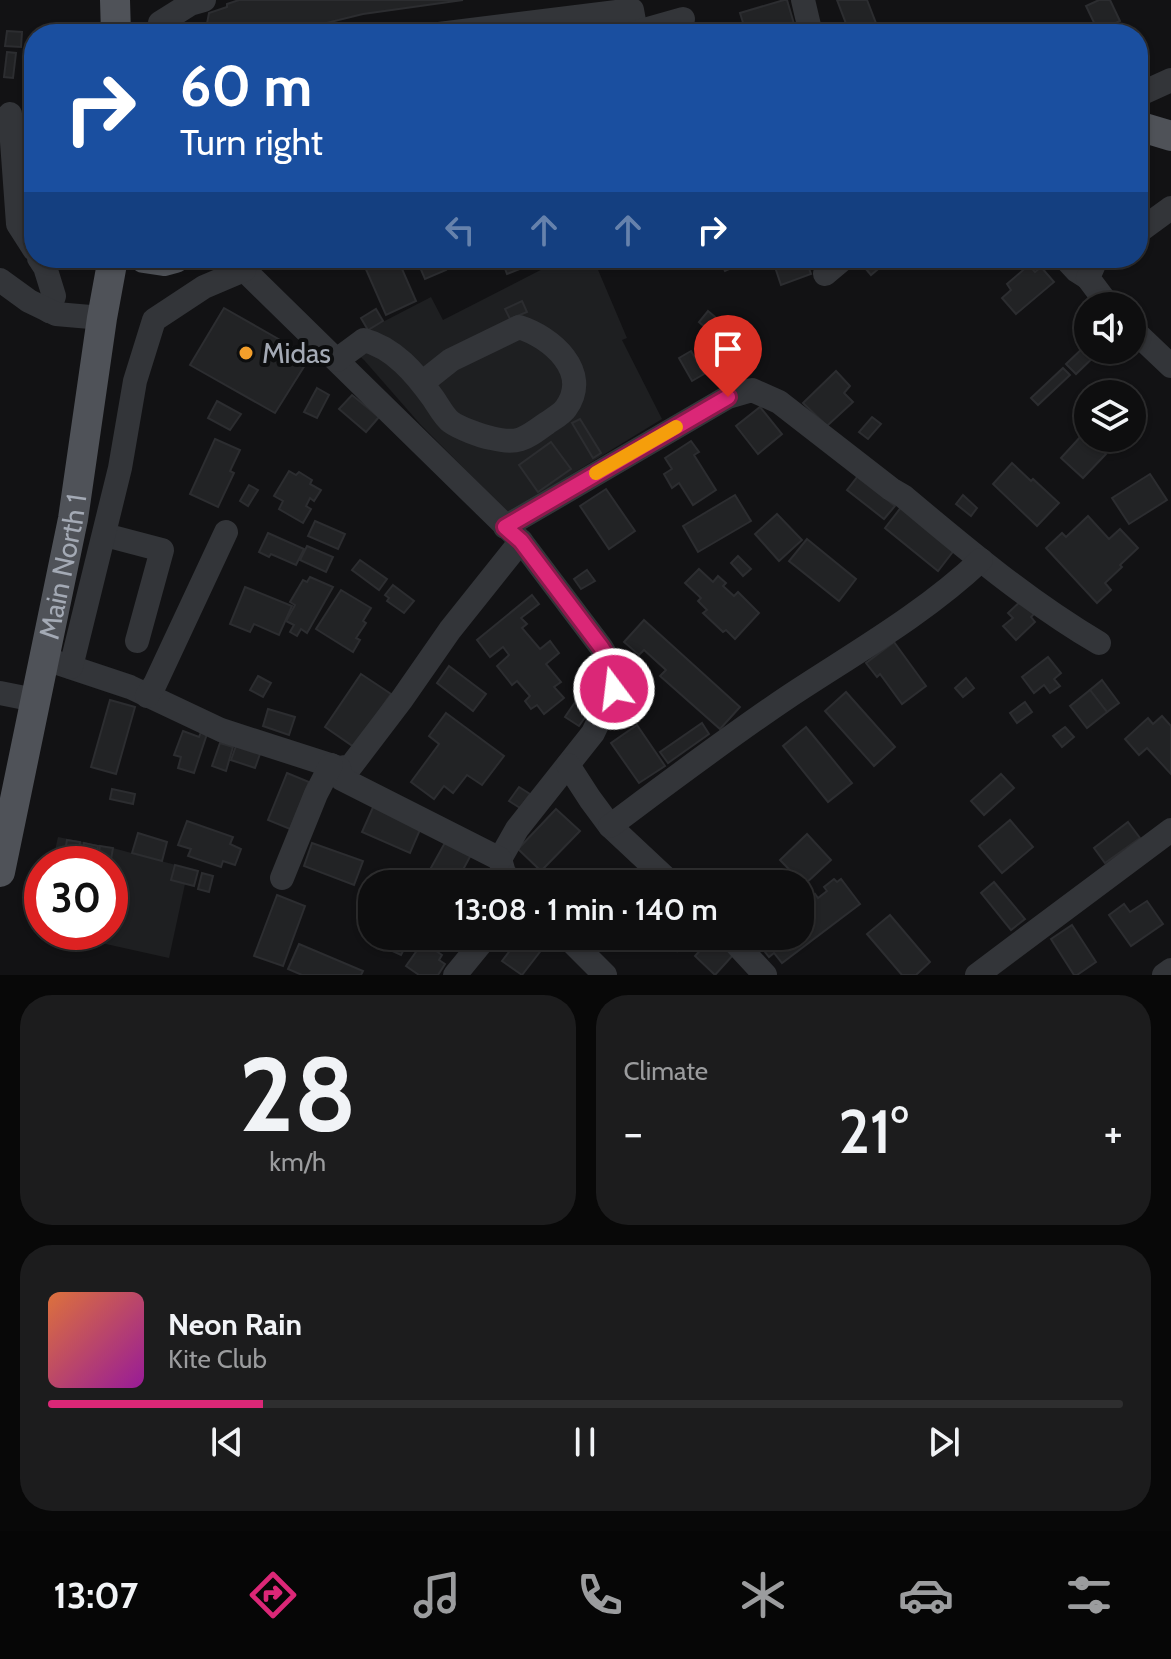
<!DOCTYPE html>
<html lang="en">
<head>
<meta charset="utf-8">
<style>
  :root { --surface:#0e0e0f; --page:#1c1c1d; --text:#f1f3f6; --muted:#9b9c9e; --line:#2e2e2f; --accent:#db2777 }
  body { margin:0; font-family:Cabin,sans-serif; background:var(--page); color:var(--text); height:100vh; display:flex; flex-direction:column; font-size:30px; white-space:nowrap }
  * { box-sizing:border-box; margin:0 }
  p { font-size:26px; color:var(--muted) }
  .icon { flex:none; width:44px; height:44px; fill:none; stroke:currentColor; stroke-width:2; stroke-linecap:round; stroke-linejoin:round }
  .map { position:relative; height:975px; overflow:hidden }
  .drawer { display:flex; flex-direction:column; gap:20px; padding:20px; background:#080808; flex:1 }
  .drawer>* { flex:none }
  .top-card { position:absolute; left:24px; top:24px; width:1124px; height:244px; border-radius:32px; box-shadow:0 2px 6px #0004,0 0 0 2px var(--line); background:#1a4fa0; color:#fff; overflow:hidden }
  .tools { position:absolute; left:1074px; top:292px; display:grid; gap:16px }
  .tools a { display:grid; place-items:center; width:72px; height:72px; border-radius:50%; background:var(--surface); box-shadow:0 2px 6px #0004,0 0 0 2px var(--line); font-size:40px }
  .speed { position:absolute; left:24px; top:846px; display:flex; gap:16px; font-size:40px; font-weight:700; text-align:center }
  .speed>* { display:grid; place-content:center; width:104px; height:104px; border-radius:50%; background:var(--surface); box-shadow:0 2px 6px #0004,0 0 0 2px var(--line); line-height:1 }
  .speed .limit { border:12px solid #d22; background:#fff; color:#111 }
  .pin { position:absolute; display:grid; place-items:center; width:68px; height:68px; color:#fff; margin:-82px -34px; border-radius:50% 50% 50% 0; rotate:-45deg; box-shadow:0 0 8px #0007 }
  .pin .icon { rotate:45deg }
  .me { position:absolute; width:88px; margin:-44px; rotate:345deg; stroke-linejoin:round; filter:drop-shadow(0 0 6px #0008) }
  .turn { display:flex; align-items:center; gap:28px; height:168px; padding:0 24px; font-size:36px }
  .turn .icon { width:104px; height:104px; stroke-width:2.5 }
  .turn b { display:block; font-size:56px; line-height:68px }
  .lanes { display:flex; align-items:center; height:76px; padding:0 24px; background:#0003; justify-content:center; gap:40px; direction:ltr }
  .lanes .off { opacity:.35 }
  .big { font-size:60px; font-weight:600; line-height:1.1 }
  .drawer .card { flex:1; display:flex; flex-direction:column; justify-content:center; gap:12px; min-width:0; padding:0 28px; border-radius:32px; background:var(--page) }
  .drawer .dial { align-items:center; gap:0 }
  .dial b { font-size:104px; line-height:1 }
  .song { display:flex; align-items:center; gap:24px }
  .cover { width:96px; height:96px; border-radius:12px; background:linear-gradient(135deg,hsl(20 70% 55%),hsl(300 70% 35%)) }
  .played { height:8px; border-radius:4px; background:linear-gradient(90deg,var(--accent) 20%,var(--line) 20%) }
  .keys { display:flex; justify-content:space-around; direction:ltr }
  .heat { display:flex; justify-content:space-between; align-items:center; font-size:44px; direction:ltr }
  .drawer .tiles { flex:1; display:grid; gap:20px; grid-template-columns:1fr 1fr }
  .card:last-child { grid-column:span 2 }
  .trip { position:absolute; left:358px; top:870px; width:456px; height:80px; border-radius:32px; background:var(--surface); box-shadow:0 2px 6px #0004,0 0 0 2px var(--line); font-weight:600; line-height:80px; text-align:center }
  .tab-bar { display:flex; height:128px; justify-content:space-around; align-items:center; background:#060606; color:var(--muted) }
  .tab-bar .icon { width:56px; height:56px }
  .tab-bar .selected { color:var(--accent) }
  .tab-bar b { font-size:36px; color:var(--text) }
  .map>svg:first-child { display:block }
  .built { fill:#1e1f21 }
  .building { fill:#222325; stroke:#2c2d30; stroke-width:2 }
  .lines { fill:none; stroke-linecap:round; stroke-linejoin:round }
  .minor { stroke:#333539; stroke-width:24 }
  .major { stroke:#4f5258; stroke-width:30 }
  .route-casing { stroke:#8e194d; stroke-width:20 }
  .route { stroke:#db2777; stroke-width:14 }
  .slow { stroke:#f59e0b; stroke-width:14 }
  .poi-dot { fill:#f49f2b; stroke:#0d0e0f; stroke-width:3 }
  .labels { text-anchor:middle; dominant-baseline:central; stroke-width:8; stroke-linejoin:round; paint-order:stroke }
  .poi-label { font-size:28px; fill:#a4aab5; stroke:#0d0e0f; text-anchor:start }
  .street-label { font-size:28px; fill:#a4aab5; stroke:#0d0e0f }
</style>
</head>
<body>
<div class="map">
<svg width="1171" height="975" viewBox="0 0 1171 975">
  <rect width="100%" height="100%" fill="#121214"/>
  <g class="built">
    <polygon points="564,258 593,258 627,338 622,340 662,419 508,513 420,424 364,360 344,342 431,297 443,320"/>
    <polygon points="58,837 113,848 198,871 194,886 185,884 169,958 52,932 110,932 110,864 52,864"/>
  </g>
  <g class="building">
    <polygon points="239,0 463,0 363,14 314,26 313,34 205,34 209,13 227,7 227,4"/>
    <polygon points="784,0 787,0 797,34 729,34 745,29 740,13"/>
    <polygon points="837,0 867,0 879,31 871,34 850,34"/>
    <polygon points="1099,0 1110,0 1120,21 1098,31 1086,6"/>
    <polygon points="7,31 22,32 21,47 5,46"/>
    <polygon points="7,52 16,53 13,78 4,77"/>
    <polygon points="361,258 414,258 416,263 402,269 416,301 386,315"/>
    <polygon points="416,258 441,258 446,270 425,279"/>
    <polygon points="501,258 547,258 507,274"/>
    <polygon points="719,258 749,258 749,260 725,271"/>
    <polygon points="790,258 805,258 811,274 781,285 774,264"/>
    <polygon points="864,258 891,258 871,275 860,262"/>
    <polygon points="1029,265 1035,272 1041,267 1054,282 1016,314 1002,298 1011,290 1007,284"/>
    <polygon points="522,301 527,312 510,319 505,309"/>
    <polygon points="224,308 310,357 275,413 190,365"/>
    <polygon points="376,309 383,321 368,330 361,318"/>
    <polygon points="708,311 758,353 749,364 699,322"/>
    <polygon points="1088,343 1088,350 1101,350 1076,374 1066,364"/>
    <polygon points="691,351 704,374 692,381 679,358"/>
    <polygon points="731,363 739,377 729,383 720,369"/>
    <polygon points="1063,368 1070,375 1038,405 1031,398"/>
    <polygon points="836,371 850,386 844,393 853,402 827,426 803,403"/>
    <polygon points="317,388 329,395 317,418 304,412"/>
    <polygon points="352,395 379,417 366,432 339,409"/>
    <polygon points="217,401 241,414 230,430 208,418"/>
    <polygon points="760,407 782,434 758,454 736,426"/>
    <polygon points="872,417 881,424 868,439 859,432"/>
    <polygon points="580,419 601,453 593,458 572,423"/>
    <polygon points="1083,434 1106,454 1083,478 1061,458"/>
    <polygon points="215,439 240,450 230,471 234,473 218,507 190,494"/>
    <polygon points="691,441 699,452 694,455 716,490 693,505 679,483 672,488 664,474 672,469 665,458"/>
    <polygon points="551,442 571,469 538,492 519,465"/>
    <polygon points="1012,463 1031,481 1033,479 1059,503 1037,526 993,484"/>
    <polygon points="289,471 296,475 299,472 312,480 310,484 321,490 314,501 310,498 306,506 311,509 303,523 279,509 283,501 274,496"/>
    <polygon points="1150,474 1167,500 1129,524 1112,498"/>
    <polygon points="858,476 895,506 884,519 847,490"/>
    <polygon points="249,485 258,490 248,506 240,501"/>
    <polygon points="606,489 635,531 609,549 580,506"/>
    <polygon points="735,495 751,521 698,552 683,526"/>
    <polygon points="963,495 977,508 971,516 956,504"/>
    <polygon points="902,506 955,549 938,571 885,528"/>
    <polygon points="777,514 802,540 779,561 755,534"/>
    <polygon points="1088,516 1109,539 1120,529 1138,548 1120,565 1122,567 1105,583 1111,590 1097,603 1046,548 1062,533 1066,537"/>
    <polygon points="315,521 345,534 338,549 308,536"/>
    <polygon points="268,533 304,549 296,565 271,554 269,557 259,552"/>
    <polygon points="807,539 856,579 839,601 789,561"/>
    <polygon points="307,546 333,557 326,572 300,560"/>
    <polygon points="738,556 751,569 743,576 731,563"/>
    <polygon points="360,560 387,579 379,590 352,570"/>
    <polygon points="699,569 713,582 718,576 726,583 723,586 734,596 738,592 759,613 735,639 726,630 723,632 703,613 707,610 698,601 701,598 685,583"/>
    <polygon points="587,570 595,581 581,589 574,579"/>
    <polygon points="310,577 333,587 307,633 301,629 297,636 290,632 294,625 286,621 295,605 290,602 303,580 307,582"/>
    <polygon points="393,585 414,601 404,613 387,601 389,598 385,595"/>
    <polygon points="245,587 292,606 279,635 254,624 250,632 230,624"/>
    <polygon points="341,590 371,608 363,621 366,623 356,638 360,640 353,652 316,629"/>
    <polygon points="532,595 539,604 521,618 527,624 522,628 540,649 550,641 559,653 546,664 561,682 554,687 564,698 544,714 537,705 531,709 525,701 530,696 517,681 512,685 497,666 509,655 503,647 490,657 477,640"/>
    <polygon points="1022,600 1034,614 1031,617 1035,622 1016,640 1003,626 1013,618 1008,613"/>
    <polygon points="644,620 740,707 720,729 660,676 666,670 644,650 639,655 624,642"/>
    <polygon points="894,642 926,686 902,704 880,674 877,677 866,663"/>
    <polygon points="1048,657 1061,673 1054,679 1060,686 1050,693 1044,685 1034,693 1022,677"/>
    <polygon points="449,666 486,694 473,711 437,683"/>
    <polygon points="361,674 391,694 354,747 325,727"/>
    <polygon points="258,676 271,683 263,697 250,690"/>
    <polygon points="966,678 974,688 963,697 955,688"/>
    <polygon points="1102,680 1119,703 1107,712 1090,690"/>
    <polygon points="1090,690 1107,712 1087,728 1070,706"/>
    <polygon points="582,692 587,696 589,694 597,700 579,726 565,717"/>
    <polygon points="846,692 895,747 874,766 825,711"/>
    <polygon points="110,700 135,707 116,774 91,767"/>
    <polygon points="1025,702 1032,712 1017,723 1010,713"/>
    <polygon points="268,709 295,717 289,735 263,726"/>
    <polygon points="446,713 504,756 482,785 467,775 453,793 444,786 434,799 411,782 439,744 429,736"/>
    <polygon points="1162,716 1171,726 1171,774 1147,748 1139,755 1125,739 1148,718 1153,724"/>
    <polygon points="702,723 709,734 668,763 660,752"/>
    <polygon points="637,725 665,766 639,783 611,743"/>
    <polygon points="806,727 852,783 828,802 783,746"/>
    <polygon points="1065,727 1074,737 1062,747 1053,736"/>
    <polygon points="183,731 199,737 201,732 207,734 194,773 178,768 181,757 174,755"/>
    <polygon points="238,740 260,754 255,768 231,760"/>
    <polygon points="220,743 233,747 226,771 212,766"/>
    <polygon points="287,773 309,782 290,829 268,820"/>
    <polygon points="1001,774 1014,788 984,815 971,801"/>
    <polygon points="519,787 530,794 520,808 509,801"/>
    <polygon points="112,789 135,794 133,804 110,799"/>
    <polygon points="374,805 422,825 410,853 362,832"/>
    <polygon points="556,809 580,831 541,871 518,849"/>
    <polygon points="1010,820 1033,847 1002,873 979,846"/>
    <polygon points="187,821 233,837 230,844 241,849 235,865 223,861 221,867 188,856 191,849 178,845"/>
    <polygon points="1128,822 1140,838 1105,863 1094,848"/>
    <polygon points="138,833 167,842 162,861 132,853"/>
    <polygon points="807,834 831,860 804,885 780,860"/>
    <polygon points="447,839 472,853 457,881 460,883 422,884"/>
    <polygon points="67,840 80,842 77,859 64,857"/>
    <polygon points="84,843 98,846 95,863 82,861"/>
    <polygon points="312,843 363,861 354,885 304,866"/>
    <polygon points="100,846 113,848 110,865 97,863"/>
    <polygon points="175,865 198,871 194,886 171,880"/>
    <polygon points="590,872 609,884 582,884"/>
    <polygon points="202,873 213,876 209,892 198,889"/>
    <polygon points="834,879 837,882 841,879 860,904 782,963 774,953 769,957 762,948 768,944 764,939 768,936 800,936 800,910 807,905 805,902 815,894 818,898 827,891 824,887"/>
    <polygon points="994,882 1025,919 1011,930 981,893"/>
    <polygon points="277,895 305,906 283,966 254,956"/>
    <polygon points="1147,901 1163,924 1131,946 1109,915 1124,904 1130,912"/>
    <polygon points="890,915 930,962 916,975 902,975 867,934"/>
    <polygon points="1072,925 1096,962 1077,975 1074,975 1051,939"/>
    <polygon points="395,936 411,936 401,955 388,949"/>
    <polygon points="521,936 535,936 546,944 522,975 502,961"/>
    <polygon points="671,936 689,936 677,951 667,942"/>
    <polygon points="712,937 733,955 715,975 695,956"/>
    <polygon points="423,942 442,955 439,960 445,964 438,975 419,975 406,966"/>
    <polygon points="299,944 363,971 361,975 302,975 288,969"/>
  </g>
  <g class="lines">
    <g class="minor">
      <polyline points="803,0 811,34"/>
      <polyline points="160,23 190,4 204,0"/>
      <polyline points="439,34 632,10 636,32"/>
      <polyline points="630,34 683,19"/>
      <polyline points="1138,95 1171,80"/>
      <polyline points="10,114 18,224 34,249"/>
      <polyline points="1138,232 1171,208"/>
      <polyline points="39,258 45,267 54,296 49,311"/>
      <polyline points="232,258 521,541 601,647 615,670 614,689 593,733 517,829 500,859 504,873 514,884"/>
      <polyline points="1065,258 1077,271 1088,278"/>
      <polyline points="1101,258 1095,262 1088,278 1109,306"/>
      <polyline points="825,274 844,258"/>
      <polyline points="0,280 29,301 56,314 102,318"/>
      <polyline points="1132,329 1171,366"/>
      <path d="M 337,360 L 364,340 C 394,348 415,373 433,398 C 438,405 444,417 451,422 C 459,428 481,436 491,438 C 518,445 525,439 547,423 C 553,419 562,414 566,408 C 592,372 551,337 519,327 L 451,360 L 422,383"/>
      <path d="M 505,527 L 728,397 L 752,390 L 779,402 L 891,489 L 903,496 C 965,548 1029,602 1099,643"/>
      <polyline points="105,535 162,550 137,641"/>
      <polyline points="43,658 130,687 221,730 339,768 351,766 402,699 450,630 521,541"/>
      <polyline points="71,667 120,468 135,381 154,320 204,287 244,270"/>
      <polyline points="0,693 35,700"/>
      <polyline points="147,696 155,684 226,532"/>
      <polyline points="568,765 590,799 610,826 672,884"/>
      <polyline points="339,768 342,779 500,859"/>
      <path d="M 610,826 C 669,782 727,738 788,697 C 853,654 924,614 981,560"/>
      <polyline points="282,878 316,794 331,765"/>
      <polyline points="566,936 605,975"/>
      <polyline points="729,936 765,975"/>
      <polyline points="455,975 487,936"/>
      <polyline points="977,975 1171,830"/>
      <polyline points="1164,975 1171,970"/>
    </g>
    <g class="major">
      <polyline points="115,0 116,34"/>
      <polyline points="1138,126 1171,136"/>
      <polyline points="144,258 164,261 175,258"/>
      <path id="s1" d="M 0,872 L 73,519 L 102,318 L 113,258"/>
    </g>
  </g>
  <g class="lines">
    <g class="route-casing">
      <polyline id="route" points="614,689 615,670 601,647 521,541 505,527 728,397"/>
    </g>
    <use href="#route" class="route"/>
    <polyline class="slow" points="596,473 676,427"/>
  </g>
  <circle class="poi-dot" cx="246" cy="353" r="8"/>
  <g class="labels">
    <g class="poi-label">
      <text x="262" y="353">Midas</text>
    </g>
    <g class="street-label">
      <text stroke="none"><textPath href="#s1" startOffset="312">Main North 1</textPath></text>
    </g>
  </g>
</svg>
<div class="tools">
<a><svg class="icon" aria-label="sound" viewBox="0 0 24 24"><path d="M4 9h4l5-4v14l-5-4H4zM17 9q2 3 0 6"/></svg></a>
<a><svg class="icon" aria-label="layers" viewBox="0 0 24 24"><path d="M12 4l9 5-9 5-9-5zM3 14l9 5 9-5"/></svg></a>
</div>
<div class="speed"><div class="limit">30</div></div>
<div class="pin" style="left:728px;top:397px;background:#d93025"><svg class="icon" aria-label="arrive" viewBox="0 0 24 24"><path d="M6 21V4h12l-3 4 3 4H6"/></svg></div>
<svg class="me" style="left:614px;top:689px" viewBox="-20 -20 40 40"><circle r="17" fill="#db2777" stroke="#fff" stroke-width="3"/><path d="M0-11L8 9 0 5-8 9z" fill="#fff"/></svg>
<div class="trip">13:08 · 1 min · 140 m</div>
<div class="top-card">
<div class="turn"><svg class="icon" aria-label="right" viewBox="0 0 24 24"><path d="M7 20v-9h11M14 6l5 5-5 5"/></svg><div><b>60 m</b>Turn right</div></div>
<div class="lanes"><svg class="icon off" aria-label="left" viewBox="0 0 24 24"><path d="M17 20v-9H6M10 6l-5 5 5 5"/></svg><svg class="icon off" aria-label="ahead" viewBox="0 0 24 24"><path d="M12 20V5M6 11l6-6 6 6"/></svg><svg class="icon off" aria-label="ahead" viewBox="0 0 24 24"><path d="M12 20V5M6 11l6-6 6 6"/></svg><svg class="icon" aria-label="right" viewBox="0 0 24 24"><path d="M7 20v-9h11M14 6l5 5-5 5"/></svg></div>
</div>
</div>
<section class="drawer">
<div class="tiles">
<div class="card dial"><b>28</b><p>km/h</p></div>
<div class="card"><p>Climate</p>
<div class="heat"><a>−</a><b class="big">21°</b><a>+</a></div>
</div>
<div class="card">
<div class="song"><i class="cover"></i><div><b>Neon Rain</b><p>Kite Club</p></div></div>
<div class="played"></div>
<div class="keys"><svg class="icon" aria-label="previous" viewBox="0 0 24 24"><path d="M18 5L8 12l10 7zM5 5v14"/></svg><svg class="icon" aria-label="pause" viewBox="0 0 24 24"><path d="M8 5v14M16 5v14"/></svg><svg class="icon" aria-label="next" viewBox="0 0 24 24"><path d="M6 5l10 7-10 7zM19 5v14"/></svg></div>
</div>
</div>
</section>
<nav class="tab-bar">
<b>13:07</b>
<svg class="icon selected" aria-label="directions" viewBox="0 0 24 24"><path d="M12 3l9 9-9 9-9-9zM9 14v-3h6M13 9l2 2-2 2"/></svg>
<svg class="icon" aria-label="music" viewBox="0 0 24 24"><path d="M9 18V5l10-2v13"/><circle cx="6" cy="18" r="3"/><circle cx="16" cy="16" r="3"/></svg>
<svg class="icon" aria-label="phone" viewBox="0 0 24 24"><path d="M5 4h4l2 5-3 2q2 4 5 5l2-3 5 2v4C11 20 4 13 5 4z"/></svg>
<svg class="icon" aria-label="climate" viewBox="0 0 24 24"><path d="M12 3v18M4 7l16 10M4 17L20 7"/></svg>
<svg class="icon" aria-label="car" viewBox="0 0 24 24"><path d="M5 17H2v-5l4-1 3-4h7l3 4 3 1v5h-3M9 17h6M6 11h13"/><circle cx="7" cy="17" r="2"/><circle cx="17" cy="17" r="2"/></svg>
<svg class="icon" aria-label="filters" viewBox="0 0 24 24"><path d="M4 7h16M4 17h16"/><circle cx="9" cy="7" r="2"/><circle cx="15" cy="17" r="2"/></svg>
</nav>
</body>
</html>
